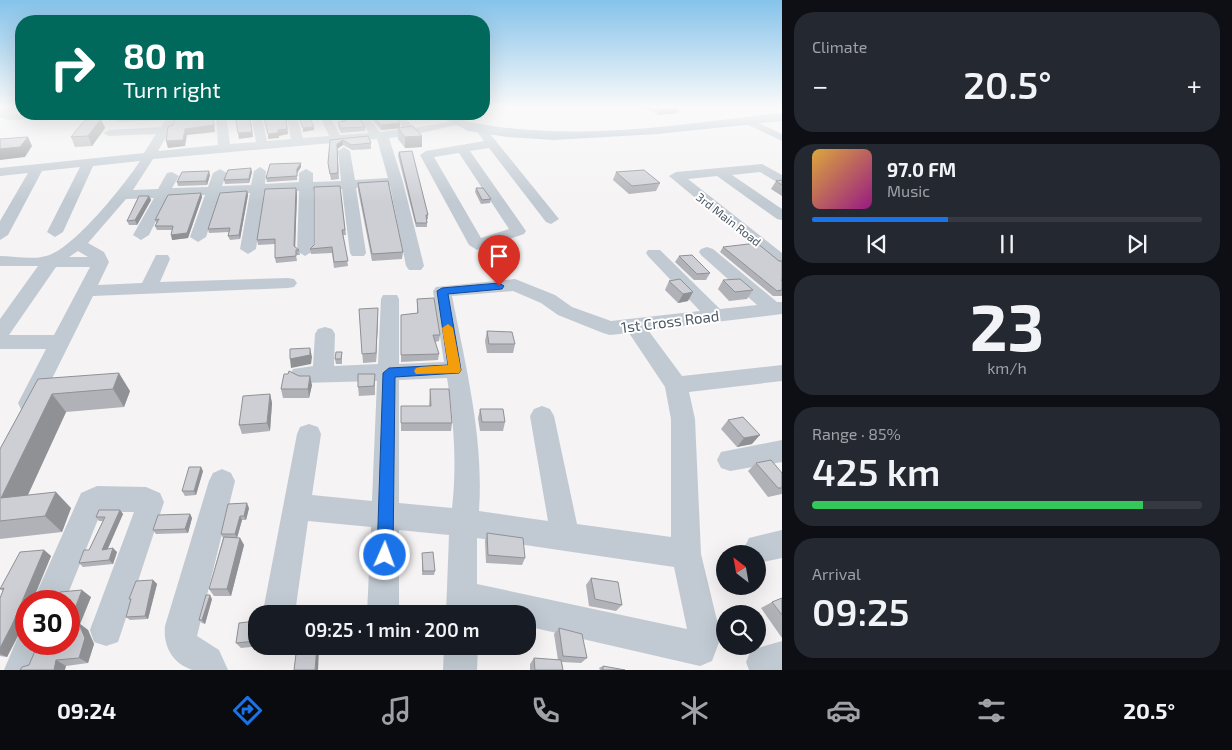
<!DOCTYPE html>
<html lang="en">
<head>
<meta charset="utf-8">
<style>
  :root { --surface:#171b24; --page:#242831; --text:#f1f3f6; --muted:#9ea1a6; --line:#363941; --accent:#1a73e8 }
  body { margin:0; font-family:"Exo 2",sans-serif; background:var(--page); color:var(--text); height:100vh; display:flex; flex-direction:column; font-size:19px; white-space:nowrap }
  * { box-sizing:border-box; margin:0 }
  p { font-size:16px; color:var(--muted) }
  .icon { flex:none; width:28px; height:28px; fill:none; stroke:currentColor; stroke-width:2; stroke-linecap:round; stroke-linejoin:round }
  .map { position:relative; flex:1; overflow:hidden }
  .details { display:flex; flex-direction:column; gap:12px; padding:12px; background:#0d0f14; width:450px }
  .details>* { flex:none }
  .guide { position:absolute; left:15px; top:15px; width:475px; height:105px; border-radius:20px; box-shadow:0 5px 20px #0002; background:#00695c; color:#fff; overflow:hidden }
  .needle { width:32px; rotate:329deg }
  .tools { position:absolute; left:716px; top:545px; display:grid; gap:10px }
  .tools a { display:grid; place-items:center; width:50px; height:50px; border-radius:50%; background:var(--surface); box-shadow:0 5px 20px #0002; font-size:25px }
  .speed { position:absolute; left:15px; top:590px; display:flex; gap:10px; font-size:25px; font-weight:700; text-align:center }
  .speed>* { display:grid; place-content:center; width:65px; height:65px; border-radius:50%; background:var(--surface); box-shadow:0 5px 20px #0002; line-height:1 }
  .speed .limit { border:8px solid #d22; background:#fff; color:#111 }
  .pin { position:absolute; display:grid; place-items:center; width:42px; height:42px; color:#fff; margin:-51px -21px; border-radius:50% 50% 50% 0; rotate:-45deg; box-shadow:0 0 5px #0007 }
  .pin .icon { rotate:45deg }
  .me { position:absolute; width:55px; margin:-28px; rotate:2deg; stroke-linejoin:round; filter:drop-shadow(0 0 4px #0008) }
  .turn { display:flex; align-items:center; gap:18px; height:105px; padding:0 25px; font-size:22px }
  .turn .icon { width:65px; height:65px; stroke-width:2.5 }
  .turn b { display:block; font-size:35px; line-height:42px }
  .big { font-size:38px; font-weight:600; line-height:1.1 }
  .details .card { flex:1; display:flex; flex-direction:column; justify-content:center; gap:8px; min-width:0; padding:0 18px; border-radius:20px; background:var(--page) }
  .details .dial { align-items:center; gap:0 }
  .dial b { font-size:65px; line-height:1 }
  .song { display:flex; align-items:center; gap:15px }
  .cover { width:60px; height:60px; border-radius:8px; background:linear-gradient(135deg,hsl(40 70% 55%),hsl(310 70% 35%)) }
  .played { height:5px; border-radius:2px; background:linear-gradient(90deg,var(--accent) 35%,var(--line) 35%) }
  .keys { display:flex; justify-content:space-around; direction:ltr }
  .heat { display:flex; justify-content:space-between; align-items:center; font-size:28px; direction:ltr }
  .charge { height:8px; border-radius:4px; background:linear-gradient(90deg,#34c759 85%,var(--line) 0) }
  .trip { position:absolute; left:248px; top:605px; width:288px; height:50px; border-radius:20px; background:var(--surface); box-shadow:0 5px 20px #0002; font-weight:600; line-height:50px; text-align:center }
  .tabs { display:flex; height:80px; justify-content:space-around; align-items:center; background:#090b0e; color:var(--muted) }
  .tabs .icon { width:35px; height:35px }
  .tabs .selected { color:var(--accent) }
  .tabs b { font-size:22px; color:var(--text) }
  main { display:flex; flex:1; min-height:0 }
  .map>svg:first-child { display:block }
  .lines { fill:none; stroke-linecap:round; stroke-linejoin:round }
  .minor { fill:#c1cad2; fill-rule:evenodd }
  .major { fill:#b3c2d1; fill-rule:evenodd }
  .wall { fill:#b0b2b7 }
  .shaded-wall { fill:#909195 }
  .building { fill:#cdcfd5; stroke:#909195 }
  .route { fill:#1a73e8; stroke:#114b97 }
  .slow { fill:#f59e0b }
  .labels { text-anchor:middle; dominant-baseline:central; stroke-width:4; stroke-linejoin:round; paint-order:stroke }
  .far-street-label { font-size:12px; fill:#4a5661; stroke:#fff }
  .street-label { font-size:15px; fill:#4a5661; stroke:#fff }
</style>
</head>
<body>
<main>
<div class="map">
<svg width="782" height="670" viewBox="0 0 782 670">
  <rect width="100%" height="100%" fill="#f5f3f3"/>
  <g class="lines">
    <g class="minor">
      <polygon points="1,108 11,108 9,113 11,114 70,114 65,117 9,120 0,117"/>
      <path d="M 179,114 L 158,151 L 218,145 L 216,114 L 226,114 L 230,144 L 256,142 L 251,114 L 261,114 L 267,141 L 291,139 L 286,114 L 296,114 L 303,138 L 329,136 L 319,114 L 329,114 L 340,135 L 369,133 L 355,114 L 365,114 L 380,132 L 404,129 L 392,114 L 402,114 L 414,128 L 461,120 L 461,124 L 412,135 L 389,138 L 403,182 L 424,266 L 421,270 L 409,270 L 406,266 L 390,186 L 356,188 L 366,253 L 364,256 L 352,256 L 350,253 L 342,189 L 313,190 L 313,251 L 305,256 L 297,251 L 299,191 L 264,192 L 256,249 L 248,254 L 240,249 L 250,193 L 220,195 L 206,237 L 198,242 L 190,237 L 205,195 L 168,197 L 149,235 L 141,240 L 133,235 L 154,198 L 126,199 L 88,243 L 104,252 L 109,262 L 98,285 L 142,283 L 156,255 L 168,255 L 170,259 L 160,282 L 288,278 L 294,279 L 297,283 L 294,287 L 288,288 L 93,296 L 37,409 L 29,412 L 21,409 L 18,403 L 46,349 L 0,349 L 0,319 L 38,266 L 0,266 L 0,256 C 14,256 33,260 46,256 C 73,250 125,184 140,161 L 93,166 L 63,232 L 55,237 L 47,232 L 80,167 L 42,171 L 8,235 L 0,240 L 0,221 L 28,173 L 0,176 L 0,168 L 144,153 L 156,134 L 109,136 L 103,133 L 109,130 L 161,127 L 165,120 L 118,122 L 113,119 L 114,117 ZM 377,139 L 388,178 L 355,180 L 350,151 L 344,147 L 338,151 L 341,181 L 313,182 L 313,173 L 306,169 L 299,173 L 299,182 L 265,184 L 266,171 L 260,167 L 254,171 L 251,185 L 222,186 L 227,173 L 220,169 L 213,173 L 208,187 L 172,188 L 179,176 L 172,172 L 167,173 L 158,189 L 133,190 L 153,159 ZM 78,251 L 88,257 L 69,257 ZM 56,267 L 90,267 L 54,335 L 9,335 Z"/>
      <polygon points="748,118 782,134 782,141 744,123 743,121"/>
      <path d="M 483,129 L 487,130 L 559,219 L 551,224 L 546,222 L 489,148 L 470,151 L 526,231 L 524,234 L 477,250 L 469,245 L 420,155 L 426,151 L 484,141 L 477,132 ZM 459,153 L 509,229 L 481,238 L 434,157 Z"/>
      <polygon points="762,164 782,175 782,185 760,172 732,175 782,209 782,220 777,219 717,176 688,179 782,253 782,266 776,265 669,176 676,172"/>
      <path d="M 707,247 L 713,249 L 777,302 L 782,302 L 782,314 L 648,330 L 682,376 L 782,365 L 782,381 L 689,392 L 695,419 L 701,554 L 721,637 L 712,661 L 700,666 L 526,626 L 526,614 L 446,614 L 449,535 L 399,530 L 399,614 L 367,614 L 371,527 L 308,521 L 296,606 L 293,614 L 267,614 L 264,606 L 297,434 L 300,427 L 309,424 L 318,427 L 321,434 L 312,495 L 372,501 L 377,381 L 301,383 L 293,381 L 290,375 L 293,369 L 313,366 L 315,334 L 318,329 L 325,327 L 332,329 L 335,334 L 334,366 L 378,364 L 381,299 L 383,295 L 397,295 L 399,299 L 399,364 L 444,362 L 433,291 L 436,287 L 515,279 L 555,295 L 572,307 L 611,321 L 700,311 L 648,256 L 646,253 L 648,250 L 660,250 L 720,309 L 757,305 L 701,255 L 699,252 L 701,249 ZM 513,291 L 541,303 L 558,315 L 603,333 L 610,335 L 629,333 L 665,387 L 671,419 L 671,537 L 577,524 L 554,416 L 550,409 L 542,406 L 534,409 L 530,416 L 548,521 L 479,511 C 484,438 466,368 452,296 ZM 447,378 C 454,422 457,464 452,508 L 399,503 L 399,380 ZM 477,538 L 674,567 L 687,629 L 477,584 Z"/>
      <polygon points="782,440 782,462 730,471 721,468 717,460 721,452"/>
      <path d="M 222,469 L 231,473 L 235,481 L 197,636 L 219,650 L 228,670 C 218,670 201,670 192,670 C 172,663 163,646 165,626 L 209,481 L 213,473 Z"/>
      <polygon points="97,486 146,487 160,493 164,502 122,630 118,642 106,646 94,642 90,630 134,512 101,512 65,601 33,601 81,493"/>
      <polygon points="782,530 782,558 759,563 758,554 747,554 744,548 749,538"/>
      <polygon points="26,630 26,644 49,644 38,670 4,670 20,632"/>
      <polygon points="782,641 782,670 749,670 746,662 751,650"/>
      <polygon points="444,646 478,646 477,670 443,670"/>
    </g>
    <path class="major" d="M 782,113 L 782,121 L 658,134 L 554,140 L 507,137 L 468,131 L 435,114 C 453,113 459,120 475,123 C 500,128 525,130 551,131 C 627,134 706,121 782,113 Z"/>
  </g>
  <g class="wall">
    <polygon points="645,108 680,108 678,113 658,115"/>
    <polygon points="335,114 356,114 365,127 365,131 341,133 338,127 338,122 342,121"/>
    <polygon points="367,114 393,114 400,123 400,128 381,130"/>
    <polygon points="101,119 105,128 92,146 75,147 71,137"/>
    <polygon points="398,128 422,136 422,147 405,148 398,139"/>
    <polygon points="368,136 371,143 371,149 352,150 343,145 337,149 339,179 331,180 328,163 330,140"/>
    <polygon points="399,152 428,215 428,219 427,219 427,227 416,227 398,156"/>
    <polygon points="301,167 297,173 297,180 267,182 266,178"/>
    <polygon points="252,172 249,183 225,184 224,180"/>
    <polygon points="616,172 660,183 656,191 629,194 613,180"/>
    <polygon points="210,175 207,185 178,186 177,182"/>
    <polygon points="782,180 782,196 771,189 776,181"/>
    <polygon points="358,183 403,252 402,259 372,261 358,190"/>
    <polygon points="340,186 346,235 343,235 348,266 334,268 332,253 311,254 310,249 314,245"/>
    <polygon points="476,188 491,199 490,203 481,204 475,192"/>
    <polygon points="247,191 248,195 240,239 230,240 228,236 229,232 209,233 208,229"/>
    <polygon points="201,193 202,197 188,238 172,240 172,230 157,230 155,226 157,224 155,220"/>
    <polygon points="297,193 295,247 299,250 300,255 296,255 297,261 276,263 275,258 275,244 258,245 257,240"/>
    <polygon points="149,196 151,200 137,225 129,225 127,221"/>
    <polygon points="723,247 782,261 782,296 773,296 720,252"/>
    <polygon points="679,256 710,273 706,280 694,280 675,262"/>
    <polygon points="680,279 688,301 678,303 665,290 669,281"/>
    <polygon points="723,280 753,290 747,299 729,301 718,289"/>
    <polygon points="417,299 440,335 439,341 435,342 439,354 438,360 401,362 401,315 417,313"/>
    <polygon points="359,309 378,317 376,362 363,363"/>
    <polygon points="487,331 515,344 513,353 487,353 485,341"/>
    <polygon points="342,356 342,364 336,364 335,359"/>
    <polygon points="375,374 375,395 359,396 358,387"/>
    <polygon points="299,376 312,385 309,398 283,398 281,389"/>
    <polygon points="38,379 130,391 124,407 66,412 28,495 71,508 62,532 0,539 0,449"/>
    <polygon points="430,389 452,423 451,431 401,431 401,406 429,406"/>
    <polygon points="270,394 272,403 270,431 242,434 239,425"/>
    <polygon points="480,409 505,422 503,431 480,431 478,418"/>
    <polygon points="728,420 752,444 737,447 721,429"/>
    <polygon points="756,463 782,473 782,494 768,497 748,471"/>
    <polygon points="203,471 196,495 185,496 182,491"/>
    <polygon points="249,508 246,520 242,520 237,538 240,538 244,545 231,596 214,596 209,589 223,538 221,534"/>
    <polygon points="120,510 123,514 107,549 117,552 113,564 83,567 79,563 89,550 103,521 99,521 96,517"/>
    <polygon points="190,514 192,518 188,533 156,534 153,530"/>
    <polygon points="487,533 525,558 522,565 486,563 485,541"/>
    <polygon points="44,550 51,556 21,630 7,657 0,656 0,598 3,591 0,589"/>
    <polygon points="422,553 435,571 434,575 422,575"/>
    <polygon points="591,578 622,605 616,611 589,606 586,585"/>
    <polygon points="153,580 157,584 148,619 130,620 126,617 131,600 129,599"/>
    <polygon points="91,597 80,624 88,630 94,644 88,663 66,666 29,665"/>
    <polygon points="782,598 782,638 761,608 772,602"/>
    <polygon points="212,599 205,624 202,623 199,620"/>
    <polygon points="256,621 256,646 261,646 241,648 236,643"/>
    <polygon points="559,628 587,658 581,663 562,662 563,670 530,670 530,664 534,658 558,660 554,634"/>
    <polygon points="481,646 499,646 499,647 496,653 481,651"/>
    <polygon points="603,666 625,670 600,670 599,668"/>
  </g>
  <g class="shaded-wall">
    <polygon points="660,108 680,108 678,113 658,115"/>
    <polygon points="212,114 213,114 215,132 187,135 185,146 168,148 166,141 185,129"/>
    <polygon points="249,114 250,114 253,137 239,139 238,133"/>
    <polygon points="286,114 288,134 279,136 279,138 268,139 268,134"/>
    <polygon points="101,119 105,128 92,146 88,136"/>
    <polygon points="400,123 400,128 381,130 381,125"/>
    <polygon points="314,127 314,130 303,132 303,128"/>
    <polygon points="422,136 422,147 405,148 405,137"/>
    <polygon points="28,137 32,146 25,157 0,160 0,149"/>
    <polygon points="343,140 343,145 337,149 339,179 337,144"/>
    <polygon points="301,163 301,167 297,173 297,180 297,169"/>
    <polygon points="251,168 252,172 249,183 249,179"/>
    <polygon points="209,171 210,175 207,185 206,181"/>
    <polygon points="296,188 297,193 295,251 294,246"/>
    <polygon points="247,191 248,195 240,239 239,235"/>
    <polygon points="201,193 202,197 188,238 172,240 171,235"/>
    <polygon points="149,196 151,200 137,225 135,220"/>
    <polygon points="693,292 688,301 678,303 683,294"/>
    <polygon points="378,308 378,317 376,362 376,353"/>
    <polygon points="310,348 312,357 311,364 291,368 290,359"/>
    <polygon points="119,373 130,391 124,407 113,389"/>
    <polygon points="310,376 312,385 309,398 308,389"/>
    <polygon points="52,394 66,412 19,514 1,498"/>
    <polygon points="270,394 272,403 270,431 267,423"/>
    <polygon points="760,435 752,444 737,447 744,438"/>
    <polygon points="201,467 203,471 196,495 194,491"/>
    <polygon points="56,492 71,508 62,532 45,516"/>
    <polygon points="247,503 249,508 246,520 244,516"/>
    <polygon points="120,510 123,514 106,553 102,550"/>
    <polygon points="190,514 192,518 188,533 185,529"/>
    <polygon points="240,516 242,520 237,538 235,534"/>
    <polygon points="240,538 244,545 231,596 227,589"/>
    <polygon points="113,548 117,552 113,564 109,560"/>
    <polygon points="44,550 51,556 32,601 26,601 26,616 21,630 7,657 0,654 0,648"/>
    <polygon points="153,580 157,584 148,619 145,616"/>
    <polygon points="82,590 91,597 80,624 88,630 94,644 88,663 79,658 69,625"/>
    <polygon points="210,595 212,599 205,624 202,620"/>
    <polygon points="317,646 319,650 318,670 315,670"/>
    <polygon points="56,660 66,666 65,670 54,670"/>
  </g>
  <g class="building">
    <polygon points="179,114 212,114 214,125 185,129 183,140 166,141 168,127 173,125 175,119 178,118"/>
    <polygon points="235,114 249,114 252,132 238,133"/>
    <polygon points="263,114 285,114 287,129 278,130 278,133 268,134"/>
    <polygon points="339,114 356,114 365,127 341,128 338,122 346,121"/>
    <polygon points="371,114 393,114 400,123 381,125"/>
    <polygon points="309,116 314,127 303,128 299,117"/>
    <polygon points="101,119 88,136 71,137 85,120"/>
    <polygon points="413,126 422,136 405,137 398,128"/>
    <polygon points="368,136 371,143 351,145 343,140 337,144 338,173 330,174 328,163 330,140"/>
    <polygon points="28,137 20,147 0,149 0,139"/>
    <polygon points="412,151 428,215 426,215 427,223 416,223 399,152"/>
    <polygon points="301,163 297,169 297,176 266,178 270,164"/>
    <polygon points="251,168 249,179 224,180 228,170"/>
    <polygon points="644,170 660,183 632,186 616,172"/>
    <polygon points="209,171 206,181 177,182 182,172"/>
    <polygon points="782,180 782,185 776,181"/>
    <polygon points="388,181 403,252 372,254 358,183"/>
    <polygon points="340,186 345,230 342,230 348,261 334,262 332,247 310,249 314,245 314,187"/>
    <polygon points="296,188 294,246 299,250 296,250 296,256 275,258 275,239 257,240 265,189"/>
    <polygon points="476,188 483,188 491,199 482,200"/>
    <polygon points="247,191 239,235 228,236 230,228 208,229 220,193"/>
    <polygon points="201,193 187,233 171,235 173,226 155,226 159,219 155,220 168,195"/>
    <polygon points="139,196 149,196 135,220 127,221"/>
    <polygon points="757,243 779,261 782,261 782,280 781,280 782,281 782,290 777,291 723,247"/>
    <polygon points="692,255 710,273 697,274 679,256"/>
    <polygon points="680,279 693,292 683,294 669,281"/>
    <polygon points="740,279 753,290 735,292 723,280"/>
    <polygon points="434,298 440,335 433,335 439,354 401,355 401,315 418,313 417,299"/>
    <polygon points="378,308 376,353 362,354 359,309"/>
    <polygon points="487,331 512,332 515,344 489,344"/>
    <polygon points="310,348 310,355 290,359 290,349"/>
    <polygon points="336,352 342,352 341,359 335,359"/>
    <polygon points="289,371 299,376 310,376 308,389 281,389 284,374 288,374"/>
    <polygon points="119,373 113,389 52,394 1,498 56,492 45,516 0,521 0,449 38,379"/>
    <polygon points="358,374 375,374 374,386 358,387"/>
    <polygon points="430,389 449,389 452,423 401,423 401,406 431,406"/>
    <polygon points="270,394 267,423 239,425 243,396"/>
    <polygon points="480,409 503,409 505,422 482,422"/>
    <polygon points="743,417 760,435 744,438 728,420"/>
    <polygon points="771,460 782,473 782,488 778,488 756,463"/>
    <polygon points="189,467 201,467 194,491 182,491"/>
    <polygon points="247,503 244,516 240,516 235,534 221,534 228,504"/>
    <polygon points="99,510 120,510 102,550 113,548 109,560 79,563 84,550 89,550 105,517 96,517"/>
    <polygon points="190,514 185,529 153,530 158,515"/>
    <polygon points="487,533 523,538 525,558 488,555"/>
    <polygon points="224,537 240,538 227,589 209,589"/>
    <polygon points="44,550 12,625 0,648 0,598 4,588 0,589 20,552"/>
    <polygon points="433,552 435,571 423,571 422,553"/>
    <polygon points="591,578 618,582 622,605 595,599"/>
    <polygon points="153,580 145,616 126,617 131,599 129,599 136,581"/>
    <polygon points="82,590 69,624 69,601 56,601 60,592"/>
    <polygon points="206,595 210,595 202,620 199,620"/>
    <polygon points="782,598 782,615 772,602"/>
    <rect x="483" y="609" width="15" height="5"/>
    <polygon points="256,621 256,641 236,643 239,623"/>
    <polygon points="79,624 85,638 79,658 56,660 54,670 20,670 22,667 29,665 38,644 69,644 69,625"/>
    <polygon points="559,628 582,634 587,658 563,656"/>
    <polygon points="297,646 317,646 315,670 294,670"/>
    <polygon points="534,658 561,660 563,670 535,670"/>
    <polygon points="603,666 625,670 603,670"/>
  </g>
  <linearGradient id="sky" x2="0" y2="1"><stop stop-color="#85c3ea"/><stop offset="0.53" stop-color="#fafafa"/><stop offset="1" stop-color="#fafafa" stop-opacity="0"/></linearGradient>
  <rect width="782" height="202" fill="url(#sky)"/>
  <polygon class="route" points="499,283 504,286 502,289 448,294 461,370 459,373 395,377 393,555 391,561 385,563 379,561 377,555 383,373 389,368 448,365 437,291 442,288"/>
  <polygon class="slow" points="448,324 453,328 461,370 459,373 416,374 414,371 416,368 420,367 448,365 442,328"/>
  <g class="labels">
    <g class="far-street-label">
      <text transform="translate(729 219) rotate(38)">3rd Main Road</text>
    </g>
    <g class="street-label">
      <text transform="translate(670 321) rotate(-7)">1st Cross Road</text>
    </g>
  </g>
</svg>
<div class="tools">
<a><svg class="needle" viewBox="-14 -14 28 28"><path d="M0-13l5 13h-10z" fill="#e53935"/><path d="M0 13l5-13h-10z" fill="#9ea1a6"/></svg></a>
<a><svg class="icon" aria-label="search" viewBox="0 0 24 24"><circle cx="10" cy="10" r="6"/><path d="M15 15l6 6"/></svg></a>
</div>
<div class="speed"><div class="limit">30</div></div>
<div class="pin" style="left:499px;top:286px;background:#d93025"><svg class="icon" aria-label="arrive" viewBox="0 0 24 24"><path d="M6 21V4h12l-3 4 3 4H6"/></svg></div>
<svg class="me" style="left:385px;top:555px" viewBox="-20 -20 40 40"><circle r="17" fill="#1a73e8" stroke="#fff" stroke-width="3"/><path d="M0-11L8 9 0 5-8 9z" fill="#fff"/></svg>
<div class="trip">09:25 · 1 min · 200 m</div>
<div class="guide">
<div class="turn"><svg class="icon" aria-label="right" viewBox="0 0 24 24"><path d="M7 20v-9h11M14 6l5 5-5 5"/></svg><div><b>80 m</b>Turn right</div></div>
</div>
</div>
<section class="details">
<div class="card"><p>Climate</p>
<div class="heat"><a>−</a><b class="big">20.5°</b><a>+</a></div>
</div>
<div class="card">
<div class="song"><i class="cover"></i><div><b>97.0 FM</b><p>Music</p></div></div>
<div class="played"></div>
<div class="keys"><svg class="icon" aria-label="previous" viewBox="0 0 24 24"><path d="M18 5L8 12l10 7zM5 5v14"/></svg><svg class="icon" aria-label="pause" viewBox="0 0 24 24"><path d="M8 5v14M16 5v14"/></svg><svg class="icon" aria-label="next" viewBox="0 0 24 24"><path d="M6 5l10 7-10 7zM19 5v14"/></svg></div>
</div>
<div class="card dial"><b>23</b><p>km/h</p></div>
<div class="card"><p>Range · 85%</p><b class="big">425 km</b><div class="charge"></div></div>
<div class="card"><p>Arrival</p><b class="big">09:25</b></div>
</section>
</main>
<nav class="tabs">
<b>09:24</b>
<svg class="icon selected" aria-label="directions" viewBox="0 0 24 24"><path d="M12 3l9 9-9 9-9-9zM9 14v-3h6M13 9l2 2-2 2"/></svg>
<svg class="icon" aria-label="music" viewBox="0 0 24 24"><path d="M9 18V5l10-2v13"/><circle cx="6" cy="18" r="3"/><circle cx="16" cy="16" r="3"/></svg>
<svg class="icon" aria-label="phone" viewBox="0 0 24 24"><path d="M5 4h4l2 5-3 2q2 4 5 5l2-3 5 2v4C11 20 4 13 5 4z"/></svg>
<svg class="icon" aria-label="climate" viewBox="0 0 24 24"><path d="M12 3v18M4 7l16 10M4 17L20 7"/></svg>
<svg class="icon" aria-label="car" viewBox="0 0 24 24"><path d="M5 17H2v-5l4-1 3-4h7l3 4 3 1v5h-3M9 17h6M6 11h13"/><circle cx="7" cy="17" r="2"/><circle cx="17" cy="17" r="2"/></svg>
<svg class="icon" aria-label="filters" viewBox="0 0 24 24"><path d="M4 7h16M4 17h16"/><circle cx="9" cy="7" r="2"/><circle cx="15" cy="17" r="2"/></svg>
<b>20.5°</b>
</nav>
</body>
</html>
